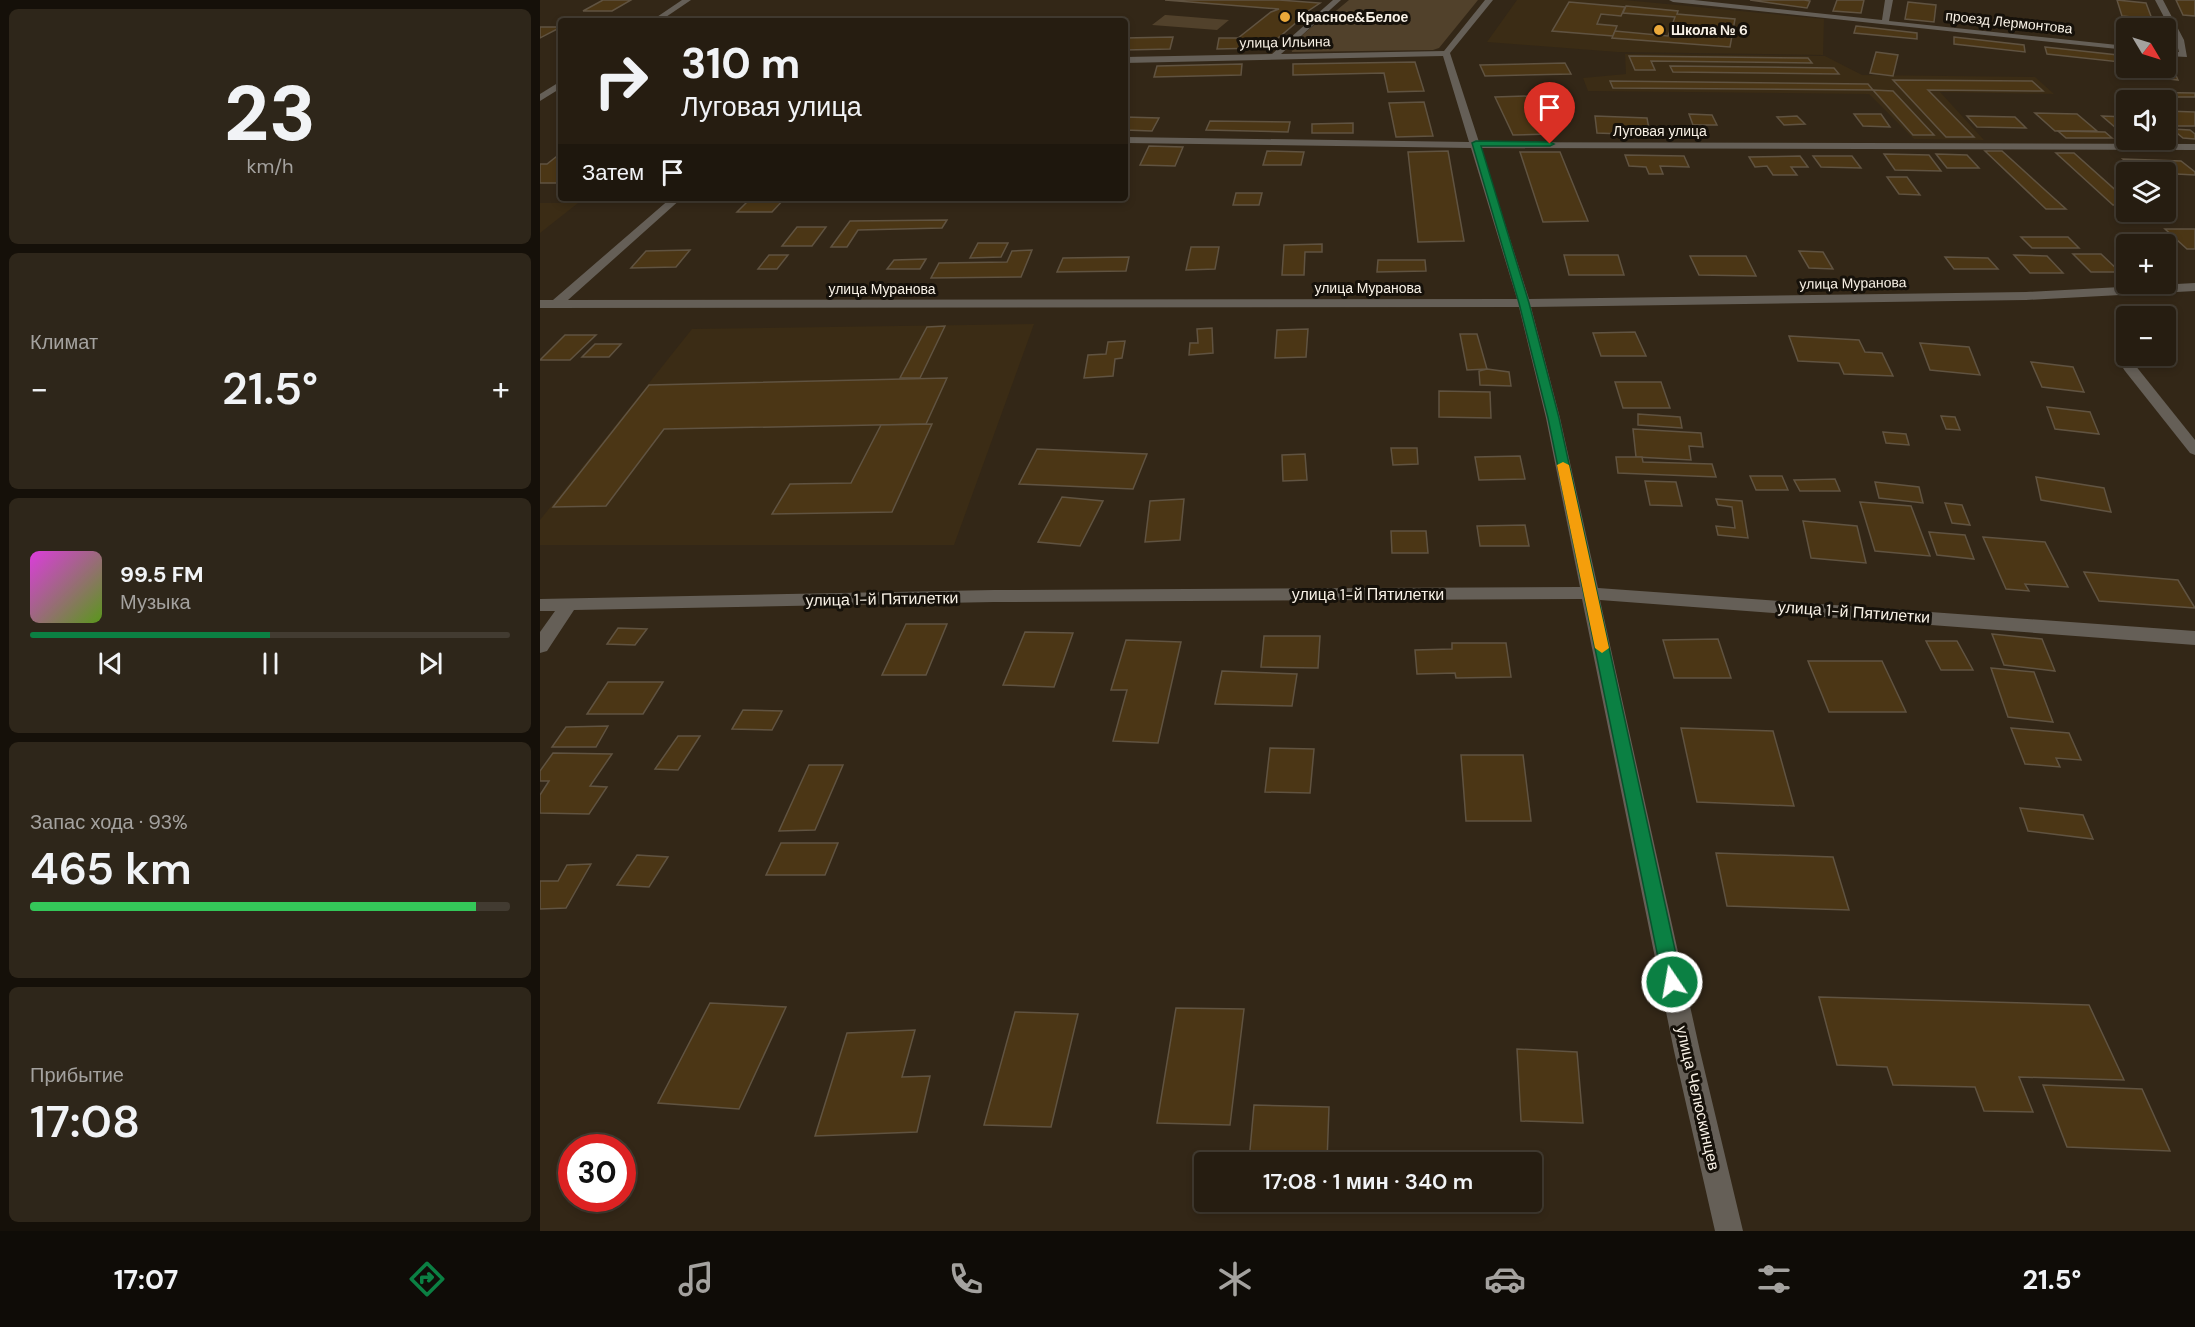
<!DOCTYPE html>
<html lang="ru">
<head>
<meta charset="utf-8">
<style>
  :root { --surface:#261d11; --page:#2e261a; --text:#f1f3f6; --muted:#a4a29f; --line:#423b31; --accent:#0b8043 }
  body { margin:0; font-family:"DM Sans",sans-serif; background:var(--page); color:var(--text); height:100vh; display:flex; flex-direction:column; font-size:22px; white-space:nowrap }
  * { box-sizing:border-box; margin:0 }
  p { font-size:20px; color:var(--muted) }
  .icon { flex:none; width:33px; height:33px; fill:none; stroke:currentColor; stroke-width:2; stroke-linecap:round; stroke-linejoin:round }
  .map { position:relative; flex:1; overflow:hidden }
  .sheet { display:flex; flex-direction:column; gap:9px; padding:9px; background:#151009; width:540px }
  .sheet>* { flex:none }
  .banner { position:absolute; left:18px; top:18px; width:570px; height:183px; border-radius:6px; box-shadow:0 3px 9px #0003,0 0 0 2px var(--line); background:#261d11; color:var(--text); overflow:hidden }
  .needle { width:39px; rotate:128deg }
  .controls { position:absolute; left:1576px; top:18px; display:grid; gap:12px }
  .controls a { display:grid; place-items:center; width:60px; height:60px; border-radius:6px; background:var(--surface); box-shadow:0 3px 9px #0003,0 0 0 2px var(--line); font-size:30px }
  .speed { position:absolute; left:18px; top:1134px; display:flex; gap:12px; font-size:30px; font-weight:700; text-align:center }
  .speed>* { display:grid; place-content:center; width:78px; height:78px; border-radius:50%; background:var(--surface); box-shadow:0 3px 9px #0003,0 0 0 2px var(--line); line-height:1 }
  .speed .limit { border:9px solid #d22; background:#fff; color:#111 }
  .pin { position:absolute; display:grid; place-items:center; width:51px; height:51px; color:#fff; margin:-62px -26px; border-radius:50% 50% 50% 0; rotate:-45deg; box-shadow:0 0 6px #0007 }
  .pin .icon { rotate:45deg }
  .me { position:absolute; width:66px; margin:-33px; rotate:348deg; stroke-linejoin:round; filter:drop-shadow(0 0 4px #0008) }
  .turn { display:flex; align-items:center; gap:21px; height:126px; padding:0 24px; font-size:27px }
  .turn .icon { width:78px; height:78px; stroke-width:2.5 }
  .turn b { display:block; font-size:42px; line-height:51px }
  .then { display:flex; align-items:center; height:57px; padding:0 24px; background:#0003; gap:12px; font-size:22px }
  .big { font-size:45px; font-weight:600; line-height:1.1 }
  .sheet .widget { flex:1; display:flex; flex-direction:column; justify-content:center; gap:9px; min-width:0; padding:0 21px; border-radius:9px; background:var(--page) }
  .sheet .dial { align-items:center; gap:0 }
  .dial b { font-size:78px; line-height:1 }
  .song { display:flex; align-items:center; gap:18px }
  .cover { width:72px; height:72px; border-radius:9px; background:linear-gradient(135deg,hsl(300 70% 55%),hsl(90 70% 35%)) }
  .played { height:6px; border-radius:3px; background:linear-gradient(90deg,var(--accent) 50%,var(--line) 50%) }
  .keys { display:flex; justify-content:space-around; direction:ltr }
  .heat { display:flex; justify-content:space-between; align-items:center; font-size:33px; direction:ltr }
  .charge { height:9px; border-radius:4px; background:linear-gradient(90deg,#34c759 93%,var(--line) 0) }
  .trip { position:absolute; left:654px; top:1152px; width:348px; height:60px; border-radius:6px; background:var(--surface); box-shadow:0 3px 9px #0003,0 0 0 2px var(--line); font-weight:600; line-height:60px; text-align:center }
  .dock { display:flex; height:96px; justify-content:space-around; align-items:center; background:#0f0c07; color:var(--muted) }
  .dock .icon { width:42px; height:42px }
  .dock .active { color:var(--accent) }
  .dock b { font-size:27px; color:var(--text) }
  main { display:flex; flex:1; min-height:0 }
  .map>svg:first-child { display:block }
  .built { fill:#3b2c15 }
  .green { fill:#51412b }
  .building { fill:#4b3615; stroke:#605341; stroke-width:1.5 }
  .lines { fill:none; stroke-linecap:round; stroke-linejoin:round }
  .minor { fill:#655f57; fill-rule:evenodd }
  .route { fill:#0b8043; stroke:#07532c; stroke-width:1.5 }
  .slow { fill:#f59e0b }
  .poi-dot { fill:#eba93a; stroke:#16110a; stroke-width:2 }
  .labels { text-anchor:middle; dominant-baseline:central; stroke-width:6; stroke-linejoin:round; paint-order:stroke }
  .far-poi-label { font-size:14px; font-weight:bold; fill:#f8f1e6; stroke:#16110a; text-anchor:start }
  .far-street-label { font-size:14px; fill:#f8f1e6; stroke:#16110a }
  .street-label { font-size:16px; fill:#f8f1e6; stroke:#16110a }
</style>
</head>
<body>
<main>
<section class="sheet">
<div class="widget dial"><b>23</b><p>km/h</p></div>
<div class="widget"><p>Климат</p>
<div class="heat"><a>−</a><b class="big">21.5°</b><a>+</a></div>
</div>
<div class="widget">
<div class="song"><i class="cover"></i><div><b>99.5 FM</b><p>Музыка</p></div></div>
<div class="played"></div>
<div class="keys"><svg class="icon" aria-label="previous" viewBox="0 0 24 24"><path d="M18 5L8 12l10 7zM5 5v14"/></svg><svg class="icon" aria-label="pause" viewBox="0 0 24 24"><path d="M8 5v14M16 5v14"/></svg><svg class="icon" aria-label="next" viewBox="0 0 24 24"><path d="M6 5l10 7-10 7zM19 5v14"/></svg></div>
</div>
<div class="widget"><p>Запас хода · 93%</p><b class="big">465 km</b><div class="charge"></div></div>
<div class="widget"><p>Прибытие</p><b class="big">17:08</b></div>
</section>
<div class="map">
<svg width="1655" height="1231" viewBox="0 0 1655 1231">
  <rect width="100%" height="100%" fill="#332717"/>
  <g class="built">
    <polygon points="977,0 1084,0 1284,19 1283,55 1077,52 947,42"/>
    <polygon points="1085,54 1285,56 1322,75 1495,77 1514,94 1400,92 1444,140 1374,139 1329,94 1048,91 1043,78 1086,74"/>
    <polygon points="0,203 38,203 0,233"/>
    <polygon points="494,324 414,545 0,545 0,520 152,329"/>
  </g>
  <g class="green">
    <path d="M 809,0 L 938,0 L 899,48 L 893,50 L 752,52 L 751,48 C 759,38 774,22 787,19 C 791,18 794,19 797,17 L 791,15 Z"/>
    <polygon points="625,15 626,15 689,20 677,30 612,25"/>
  </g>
  <g class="building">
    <polygon points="63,0 91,0 72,11 43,11"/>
    <polygon points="625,0 739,0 780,3 762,15 765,15 730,45 719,48 677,49 679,38 698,38 731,12 739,9"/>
    <polygon points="1210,0 1264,0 1270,1 1267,8"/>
    <polygon points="1297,0 1324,0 1321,13 1293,11"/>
    <polygon points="1577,0 1606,3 1612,19 1582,16"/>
    <polygon points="1636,0 1655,0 1655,16 1643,15"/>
    <polygon points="1029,2 1085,7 1081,16 1061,14 1057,24 1077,26 1073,36 1012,31"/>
    <polygon points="1368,2 1396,5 1394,22 1365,19"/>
    <polygon points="1086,6 1138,11 1137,14 1195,19 1190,47 1072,38 1075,31 1128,36 1135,17 1083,13"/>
    <polygon points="1454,18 1501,23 1501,31 1453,26"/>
    <polygon points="1584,23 1615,26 1616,28 1587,28 1587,33"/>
    <polygon points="1316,26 1377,33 1377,39 1314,33"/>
    <polygon points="0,27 21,27 0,38"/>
    <polygon points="633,37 630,49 585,50 585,38"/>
    <polygon points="1414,37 1484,45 1485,52 1414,44"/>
    <polygon points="1505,47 1578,55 1580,62 1507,54"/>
    <polygon points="1336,52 1358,55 1353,76 1330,73"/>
    <polygon points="1089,56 1268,58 1272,63 1111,61 1115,70 1095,70"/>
    <polygon points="1626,59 1629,59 1638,80 1604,76 1601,68 1626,68"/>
    <polygon points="875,62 884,91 848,92 844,73 753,75 753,64"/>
    <polygon points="1025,63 1031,74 945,76 940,65"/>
    <polygon points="702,64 701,75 614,77 617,66"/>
    <polygon points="1130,66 1294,68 1299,74 1133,72"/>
    <polygon points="1353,80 1492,81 1503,91 1388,90 1434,137 1406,137"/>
    <polygon points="1070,81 1328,84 1333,90 1073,88"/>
    <polygon points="1333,90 1353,91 1394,135 1373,135"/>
    <polygon points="1588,92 1655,93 1655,97 1595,97"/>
    <polygon points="989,96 1009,134 973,135 955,97"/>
    <polygon points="884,102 893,136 856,137 849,103"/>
    <polygon points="1626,111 1655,112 1655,126 1637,126 1626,118"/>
    <polygon points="1495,113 1537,114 1557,131 1515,131"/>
    <polygon points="1149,114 1172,115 1177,125 1153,125"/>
    <polygon points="1314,114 1341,114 1350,127 1323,126"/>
    <polygon points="1055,116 1107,118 1110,135 1057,133"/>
    <polygon points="1257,116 1265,124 1244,125 1237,117"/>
    <polygon points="1427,116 1475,117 1486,128 1437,127"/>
    <polygon points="1562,116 1587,117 1587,128 1576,128"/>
    <polygon points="585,117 619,118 612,131 585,130"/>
    <polygon points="670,121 750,122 748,132 666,130"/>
    <polygon points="813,123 813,133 772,133 772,124"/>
    <polygon points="1632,129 1650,130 1655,134 1655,139 1643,138"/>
    <polygon points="1518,131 1565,132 1572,138 1526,138"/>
    <polygon points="609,146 643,147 635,166 600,165"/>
    <polygon points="727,151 764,152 761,165 723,165"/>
    <polygon points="908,151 924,241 878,242 868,152"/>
    <polygon points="1445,151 1462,151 1526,209 1506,209"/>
    <polygon points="980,152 1020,152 1048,221 1003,222"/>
    <polygon points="21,153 21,183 0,183 0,164 7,164"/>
    <polygon points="1516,153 1534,153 1580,194 1587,197 1587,205 1573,205"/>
    <polygon points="1344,154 1389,155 1401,171 1355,170"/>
    <polygon points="1396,154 1427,155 1439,168 1407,168"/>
    <polygon points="1085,155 1144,156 1149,167 1120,166 1123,174 1109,174 1106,167 1089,166"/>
    <polygon points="1260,156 1268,167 1251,167 1257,175 1233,175 1227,166 1215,167 1209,157"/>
    <polygon points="1273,156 1312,156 1321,168 1281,167"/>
    <polygon points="1583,159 1641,161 1655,172 1655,175 1599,172"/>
    <polygon points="1347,177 1367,177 1380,195 1359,194"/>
    <polygon points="696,193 722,193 719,205 693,205"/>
    <polygon points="211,198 245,198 232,212 197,212"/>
    <polygon points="407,220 402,228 318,230 307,247 291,247 310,221"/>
    <polygon points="257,227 286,227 272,246 242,246"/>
    <polygon points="1625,229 1655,229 1655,249 1647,249"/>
    <polygon points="1481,237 1528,237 1539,248 1492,248"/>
    <polygon points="438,243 468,243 461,257 430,258"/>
    <polygon points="782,244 782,252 765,252 764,275 742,275 744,245"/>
    <polygon points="651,247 679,247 675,269 646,270"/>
    <polygon points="150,250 136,267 91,268 106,251"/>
    <polygon points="492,250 481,277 391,278 399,263 467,262 472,251"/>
    <polygon points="1259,251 1283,252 1293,269 1269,268"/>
    <polygon points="1533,254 1561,254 1580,272 1551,272"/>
    <polygon points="229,255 248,255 237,269 218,269"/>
    <polygon points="1024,255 1078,255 1084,275 1029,275"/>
    <polygon points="1474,255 1507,256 1523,273 1490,273"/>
    <polygon points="1150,256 1206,256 1216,276 1159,275"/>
    <polygon points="589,257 586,271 517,272 523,258"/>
    <polygon points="1405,257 1448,258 1458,269 1414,269"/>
    <polygon points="386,259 380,269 347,269 354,260"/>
    <polygon points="838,260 885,260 886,271 837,272"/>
    <polygon points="405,326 380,378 360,378 387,327"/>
    <polygon points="672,328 673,353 649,355 650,343 658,343 657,329"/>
    <polygon points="768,329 766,357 735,358 737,330"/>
    <polygon points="1095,332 1106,356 1061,356 1053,333"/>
    <polygon points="920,334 937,334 947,369 927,370"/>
    <polygon points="25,335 56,335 30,360 0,360"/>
    <polygon points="1249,336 1319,340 1325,352 1342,353 1353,376 1304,374 1299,363 1258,361"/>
    <polygon points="585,341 582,358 575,359 573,376 544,378 548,355 566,354 568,342"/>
    <polygon points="1380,343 1429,347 1440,375 1390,370"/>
    <polygon points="55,344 81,344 69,357 42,357"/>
    <polygon points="1491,362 1533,367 1544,392 1502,387"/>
    <polygon points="947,369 969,372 971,386 940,385 939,371"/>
    <polygon points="407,378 386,424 124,429 66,506 13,507 109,385"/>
    <polygon points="1075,382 1121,382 1130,408 1083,408"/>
    <polygon points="899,391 950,392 951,418 899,417"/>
    <polygon points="1507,407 1550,412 1559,434 1515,429"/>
    <polygon points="1098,414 1140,417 1142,428 1098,425"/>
    <polygon points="1401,416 1415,417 1420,430 1406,429"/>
    <polygon points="392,424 352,512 232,514 250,484 311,483 341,425"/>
    <polygon points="1093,429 1161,433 1163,447 1149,446 1151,460 1096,457"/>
    <polygon points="1343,432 1366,434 1369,445 1346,443"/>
    <polygon points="851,448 877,448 878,464 853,465"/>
    <polygon points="497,449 607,454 593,489 479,484"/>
    <polygon points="765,454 767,480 743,481 742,455"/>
    <polygon points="980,456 985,479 939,480 935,457"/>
    <polygon points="1076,457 1102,457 1103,462 1172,464 1176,477 1078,473"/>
    <polygon points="1210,476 1242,476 1248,490 1216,490"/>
    <polygon points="1496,477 1564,488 1571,512 1501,500"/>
    <polygon points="1295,479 1300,491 1260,491 1254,480"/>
    <polygon points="1105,481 1136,482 1142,506 1110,505"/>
    <polygon points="1335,482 1379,487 1383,503 1339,498"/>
    <polygon points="522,497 563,501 540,546 498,542"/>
    <polygon points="644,499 640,540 605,542 610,501"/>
    <polygon points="1176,499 1202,501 1208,538 1178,535 1176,526 1195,528 1192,507 1178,505"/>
    <polygon points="1320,502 1371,506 1390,556 1335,551"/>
    <polygon points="1405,503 1422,505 1430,525 1412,523"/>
    <polygon points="1263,521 1317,526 1326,563 1271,558"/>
    <polygon points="985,525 989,546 940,546 937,526"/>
    <polygon points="851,531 886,531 888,553 852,553"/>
    <polygon points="1389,532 1425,535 1434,559 1397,555"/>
    <polygon points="1443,537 1505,542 1528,587 1485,584 1489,591 1466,589"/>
    <polygon points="1544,572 1638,580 1655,608 1559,601"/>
    <polygon points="366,624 407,624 386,675 342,675"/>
    <polygon points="78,628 107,629 95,645 67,644"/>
    <polygon points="485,632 533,633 514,687 463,685"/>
    <polygon points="1452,634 1502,639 1515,671 1464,665"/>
    <polygon points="724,636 780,636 778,668 721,667"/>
    <polygon points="1178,639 1191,678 1134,678 1123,640"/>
    <polygon points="586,640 641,642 618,743 573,741 587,690 571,690"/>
    <polygon points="1386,641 1417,641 1433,670 1401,670"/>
    <polygon points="912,643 966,643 971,677 916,678 915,673 877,674 875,650 912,649"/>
    <polygon points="1268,661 1342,661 1366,712 1289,712"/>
    <polygon points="1451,668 1494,672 1513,722 1468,717"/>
    <polygon points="682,671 757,674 752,706 675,704"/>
    <polygon points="68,682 123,682 103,714 47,714"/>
    <polygon points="203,710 242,711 232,730 192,729"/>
    <polygon points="68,726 56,747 12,747 26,727"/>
    <polygon points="1141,728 1233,731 1254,806 1157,802"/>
    <polygon points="1471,728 1529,733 1541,760 1516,758 1520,767 1485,764"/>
    <polygon points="138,736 160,736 138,770 115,769"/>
    <polygon points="730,748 774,749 770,793 725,792"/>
    <polygon points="13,753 72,754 50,786 67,787 49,814 0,813 0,795 9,781 0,781 0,771"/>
    <polygon points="921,755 983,755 991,821 926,821"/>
    <polygon points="269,765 303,765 275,830 239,831"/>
    <polygon points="1480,808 1543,815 1553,839 1488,831"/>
    <polygon points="241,843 298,843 285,875 226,875"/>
    <polygon points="1176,853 1293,857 1309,910 1187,906"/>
    <polygon points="97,855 128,857 109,887 77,885"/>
    <polygon points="51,864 26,908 0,909 0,881 18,881 27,865"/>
    <polygon points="1279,997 1549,1005 1584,1080 1479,1077 1493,1112 1444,1111 1435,1087 1353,1085 1347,1067 1297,1065"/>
    <polygon points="170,1003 246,1007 199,1109 118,1103"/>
    <polygon points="636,1008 704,1009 690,1125 617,1123"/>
    <polygon points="475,1012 538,1014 511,1127 444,1125"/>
    <polygon points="375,1030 362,1077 390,1076 377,1132 275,1136 307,1033"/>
    <polygon points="977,1049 1037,1052 1043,1123 981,1121"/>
    <polygon points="1503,1085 1602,1089 1630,1151 1527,1147"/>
    <polygon points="714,1105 789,1107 787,1162 709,1161"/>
    <polygon points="702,1202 761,1202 760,1205"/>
  </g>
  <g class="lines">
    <g class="minor">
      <polygon points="142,0 151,0 120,21 111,21"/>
      <polygon points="793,0 801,0 741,54 904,51 945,0 953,0 910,53 939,142 1655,144 1655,150 941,148 989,299 1486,292 1655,283 1655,291 1486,300 991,307 1020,418 1058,588 1655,631 1655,645 1060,600 1160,1051 1203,1231 1175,1231 1134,1051 1042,599 454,602 34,610 7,651 0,653 0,632 15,611 0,611 0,599 454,590 1040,587 1006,418 979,307 0,308 0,300 13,300 131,198 142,198 28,300 977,299 931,148 585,143 585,137 929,142 903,56 585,63 585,57 732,54"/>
      <polygon points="1129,0 1154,0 1342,20 1345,0 1353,0 1349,21 1587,46 1587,50 1133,2"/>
      <polygon points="1615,0 1623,0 1644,40 1647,57 1626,56 1626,50 1639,52 1636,40"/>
      <polygon points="21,81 21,88 0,101 0,94"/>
      <polygon points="1590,364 1595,365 1655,440 1655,455 1650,453 1585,371 1583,368 1585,365"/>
    </g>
  </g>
  <polygon class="route" points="936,141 1010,142 1014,144 1010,146 941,146 989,303 1019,418 1142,982 1139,988 1132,991 1126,988 1123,982 1008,418 979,303 932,143"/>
  <polygon class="slow" points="1023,462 1029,465 1069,648 1062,653 1055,648 1017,465"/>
  <g class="poi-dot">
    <circle cx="745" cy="17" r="6"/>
    <circle cx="1119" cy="30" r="6"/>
  </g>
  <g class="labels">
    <g class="far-poi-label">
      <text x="757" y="17">Красное&amp;Белое</text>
      <text x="1131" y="30">Школа № 6</text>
    </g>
    <g class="far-street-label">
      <text transform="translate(1469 22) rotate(6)">проезд Лермонтова</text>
      <text transform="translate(745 42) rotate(-1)">улица Ильина</text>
      <text x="1120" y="131">Луговая улица</text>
      <text transform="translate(1313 283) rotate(-1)">улица Муранова</text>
      <text x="828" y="288">улица Муранова</text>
      <text x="342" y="289">улица Муранова</text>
    </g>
    <g class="street-label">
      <text x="828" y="594">улица 1-й Пятилетки</text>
      <text transform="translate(342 599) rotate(-1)">улица 1-й Пятилетки</text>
      <text transform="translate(1314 612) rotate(4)">улица 1-й Пятилетки</text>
      <text transform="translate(1158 1098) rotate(77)">улица Челюскинцев</text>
    </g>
  </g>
</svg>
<div class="controls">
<a><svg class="needle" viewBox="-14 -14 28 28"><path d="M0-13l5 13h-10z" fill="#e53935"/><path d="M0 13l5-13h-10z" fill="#a4a29f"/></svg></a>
<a><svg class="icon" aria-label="sound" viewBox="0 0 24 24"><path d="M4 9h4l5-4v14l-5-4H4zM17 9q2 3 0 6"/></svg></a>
<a><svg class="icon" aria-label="layers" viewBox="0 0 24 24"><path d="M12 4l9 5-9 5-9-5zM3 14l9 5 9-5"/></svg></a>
<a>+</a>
<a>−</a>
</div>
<div class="speed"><div class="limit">30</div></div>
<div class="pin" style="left:1010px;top:144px;background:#d93025"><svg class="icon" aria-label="arrive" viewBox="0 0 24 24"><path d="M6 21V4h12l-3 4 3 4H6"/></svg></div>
<svg class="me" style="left:1132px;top:982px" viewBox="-20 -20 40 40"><circle r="17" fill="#0b8043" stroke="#fff" stroke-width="3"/><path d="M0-11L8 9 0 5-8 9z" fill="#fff"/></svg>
<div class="trip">17:08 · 1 мин · 340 m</div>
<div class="banner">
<div class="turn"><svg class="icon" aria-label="right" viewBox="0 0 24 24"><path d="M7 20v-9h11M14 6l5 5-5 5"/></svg><div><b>310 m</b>Луговая улица</div></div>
<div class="then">Затем<svg class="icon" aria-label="arrive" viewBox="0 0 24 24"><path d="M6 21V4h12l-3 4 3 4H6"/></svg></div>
</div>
</div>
</main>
<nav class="dock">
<b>17:07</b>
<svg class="icon active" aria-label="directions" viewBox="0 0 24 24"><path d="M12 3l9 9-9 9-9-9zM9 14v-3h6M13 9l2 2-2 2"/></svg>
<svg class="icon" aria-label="music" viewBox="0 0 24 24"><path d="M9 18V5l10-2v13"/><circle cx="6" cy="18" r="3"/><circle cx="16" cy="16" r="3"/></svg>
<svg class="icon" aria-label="phone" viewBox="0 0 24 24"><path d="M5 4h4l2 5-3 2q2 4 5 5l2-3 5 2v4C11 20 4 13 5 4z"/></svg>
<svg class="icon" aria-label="climate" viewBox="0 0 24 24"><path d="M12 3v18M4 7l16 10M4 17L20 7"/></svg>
<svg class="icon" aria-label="car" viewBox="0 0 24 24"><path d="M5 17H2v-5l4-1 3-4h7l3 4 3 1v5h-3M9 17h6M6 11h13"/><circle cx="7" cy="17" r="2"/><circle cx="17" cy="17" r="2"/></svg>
<svg class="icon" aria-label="filters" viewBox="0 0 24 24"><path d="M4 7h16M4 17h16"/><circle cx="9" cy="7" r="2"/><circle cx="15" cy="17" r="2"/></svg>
<b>21.5°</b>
</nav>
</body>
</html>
